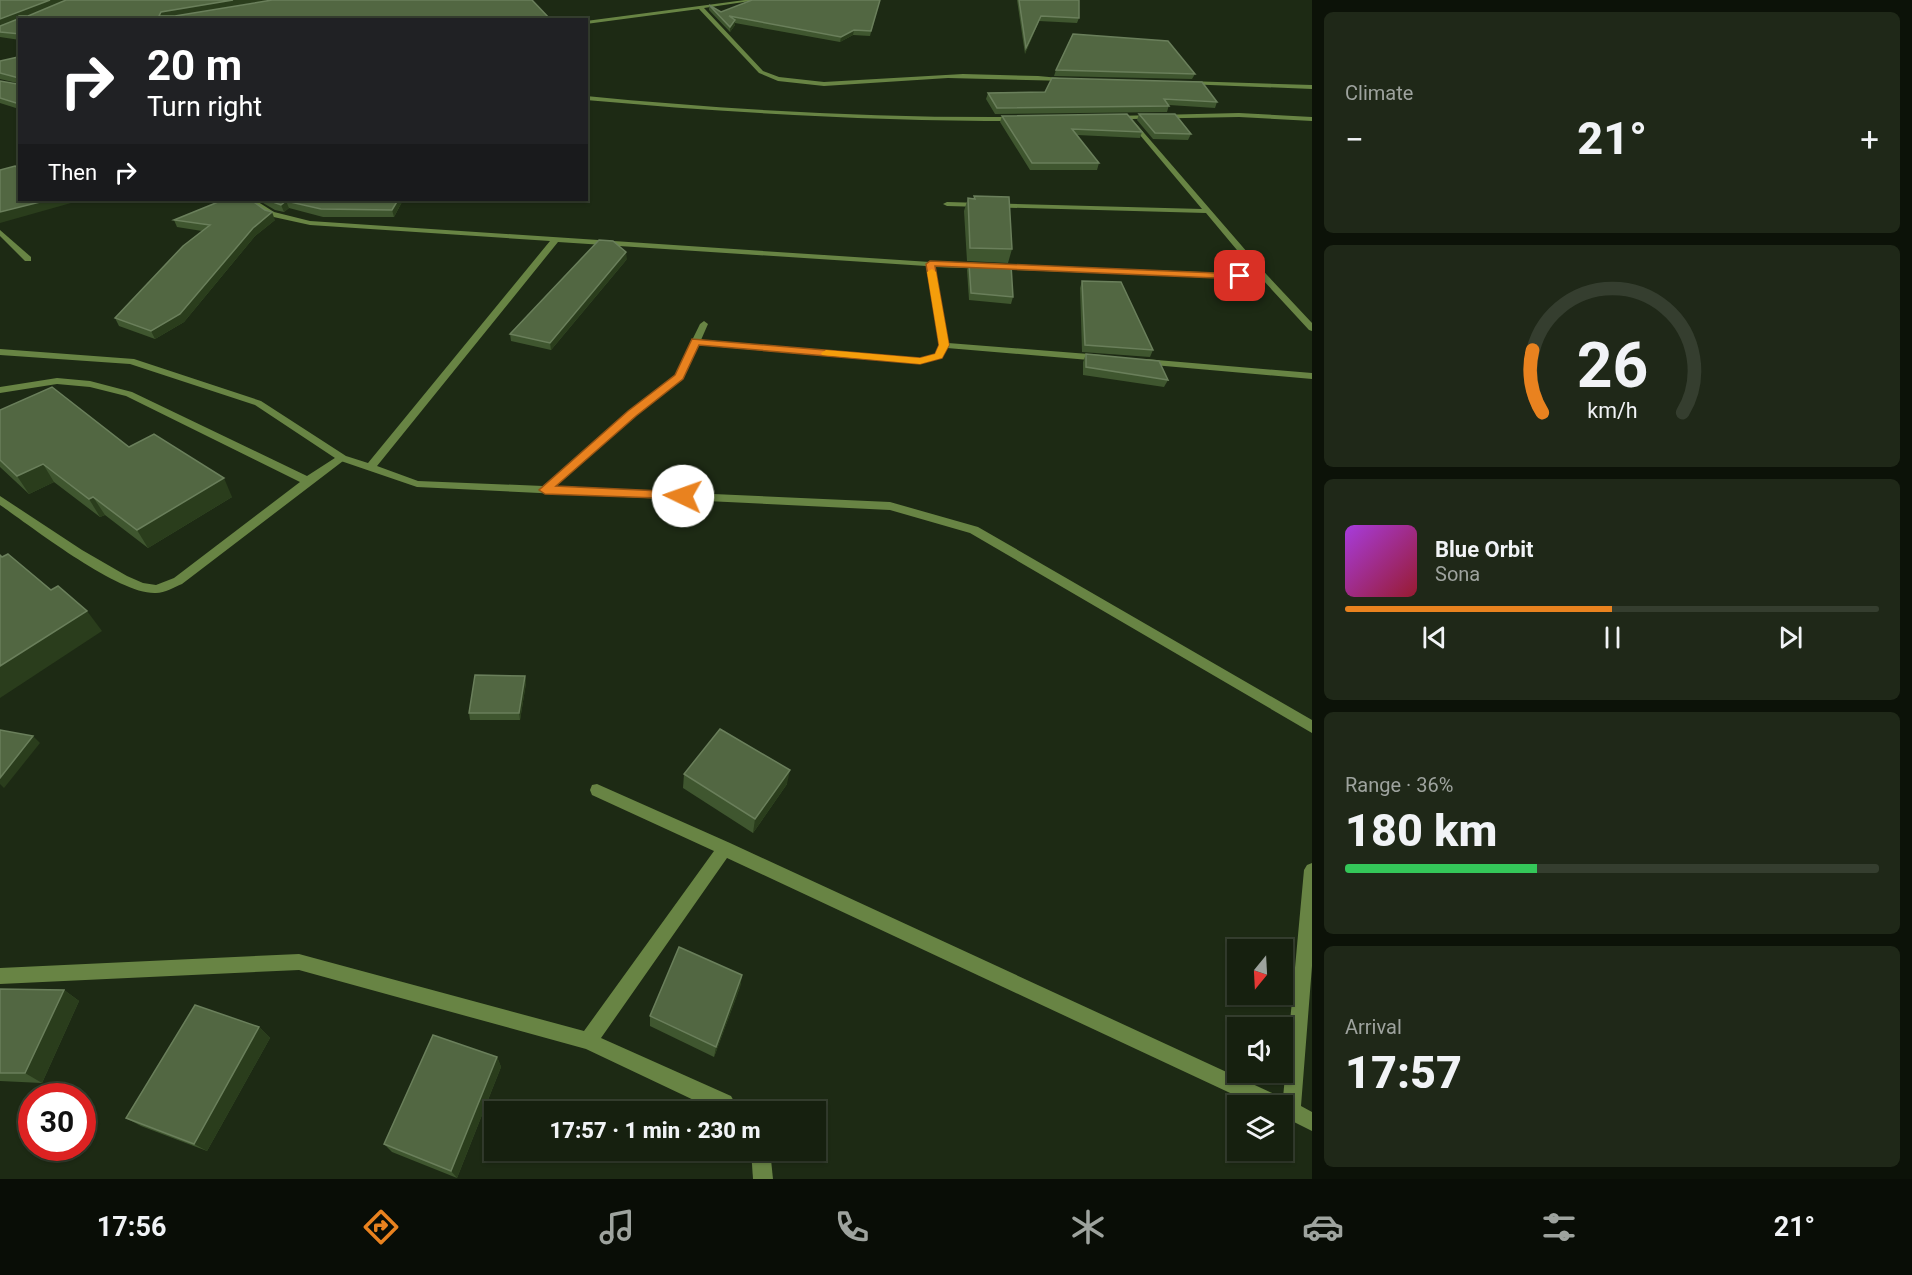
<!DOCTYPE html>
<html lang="en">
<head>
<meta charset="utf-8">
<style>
  :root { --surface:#16200f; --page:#1f2818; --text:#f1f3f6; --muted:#9ea39e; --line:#353e2f; --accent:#e9821f }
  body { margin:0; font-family:Roboto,sans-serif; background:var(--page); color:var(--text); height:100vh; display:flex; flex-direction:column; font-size:22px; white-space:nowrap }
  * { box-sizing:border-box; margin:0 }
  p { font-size:20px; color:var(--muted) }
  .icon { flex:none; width:33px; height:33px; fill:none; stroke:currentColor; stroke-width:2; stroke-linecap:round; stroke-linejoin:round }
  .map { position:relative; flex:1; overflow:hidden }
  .panel { display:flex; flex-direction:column; gap:12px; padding:12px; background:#0c1208; width:600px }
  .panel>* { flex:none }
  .guide { position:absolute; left:18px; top:18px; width:570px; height:183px; border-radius:0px; box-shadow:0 2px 4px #0004,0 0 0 2px var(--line); background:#202124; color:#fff; overflow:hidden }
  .needle { width:39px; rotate:198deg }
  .tools { position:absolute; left:1227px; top:939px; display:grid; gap:12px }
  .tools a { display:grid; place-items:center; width:66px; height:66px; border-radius:0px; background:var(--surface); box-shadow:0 2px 4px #0004,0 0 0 2px var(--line); font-size:30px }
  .speed { position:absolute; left:18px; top:1083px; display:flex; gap:12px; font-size:30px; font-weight:700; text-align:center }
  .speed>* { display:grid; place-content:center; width:78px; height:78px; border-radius:50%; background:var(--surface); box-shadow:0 2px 4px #0004,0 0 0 2px var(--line); line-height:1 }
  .speed .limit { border:9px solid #d22; background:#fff; color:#111 }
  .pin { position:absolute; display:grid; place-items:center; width:51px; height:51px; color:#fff; margin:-26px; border-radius:12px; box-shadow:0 3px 9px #0006 }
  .me { position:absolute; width:66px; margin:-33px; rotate:273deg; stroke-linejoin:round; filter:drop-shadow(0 0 4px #0008) }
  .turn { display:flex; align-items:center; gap:21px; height:126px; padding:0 30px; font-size:27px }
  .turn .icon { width:78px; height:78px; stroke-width:2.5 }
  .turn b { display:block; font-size:42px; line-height:51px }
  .then { display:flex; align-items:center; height:57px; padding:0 30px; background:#0003; gap:12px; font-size:22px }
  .big { font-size:45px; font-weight:800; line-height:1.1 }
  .panel .tile { flex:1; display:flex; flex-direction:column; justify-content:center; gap:9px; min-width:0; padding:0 21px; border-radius:9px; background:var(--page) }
  .panel .dial { align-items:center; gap:0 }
  .dial svg { height:156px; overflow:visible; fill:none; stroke:var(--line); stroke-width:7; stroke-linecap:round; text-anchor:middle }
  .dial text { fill:var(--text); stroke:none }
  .song { display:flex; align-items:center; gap:18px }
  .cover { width:72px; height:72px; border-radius:9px; background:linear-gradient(135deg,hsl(280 70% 55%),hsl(350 70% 35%)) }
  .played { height:6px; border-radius:3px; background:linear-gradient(90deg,var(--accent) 50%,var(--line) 50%) }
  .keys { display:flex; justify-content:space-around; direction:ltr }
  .heat { display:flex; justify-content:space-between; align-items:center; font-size:33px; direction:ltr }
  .charge { height:9px; border-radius:4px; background:linear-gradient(90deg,#34c759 36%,var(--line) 0) }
  .trip { position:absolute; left:484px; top:1101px; width:342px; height:60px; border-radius:0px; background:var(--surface); box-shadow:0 2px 4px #0004,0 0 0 2px var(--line); font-weight:800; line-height:60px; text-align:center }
  .menu { display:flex; height:96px; justify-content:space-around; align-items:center; background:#090d06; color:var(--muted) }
  .menu .icon { width:42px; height:42px }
  .menu .active { color:var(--accent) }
  .menu b { font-size:27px; color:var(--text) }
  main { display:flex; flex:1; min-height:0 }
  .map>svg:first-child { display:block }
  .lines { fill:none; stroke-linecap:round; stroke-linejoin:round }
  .lane { fill:#688444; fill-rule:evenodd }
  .street { fill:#688444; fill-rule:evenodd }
  .wall { fill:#3f562f; fill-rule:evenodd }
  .shaded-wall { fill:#2a3d1c }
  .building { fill:#526742; stroke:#6a7f5b; stroke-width:1.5 }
  .route { fill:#e9821f; stroke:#975414; stroke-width:1.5 }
  .slow { fill:#f59e0b }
</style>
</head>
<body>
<main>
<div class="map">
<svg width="1312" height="1179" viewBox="0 0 1312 1179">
  <rect width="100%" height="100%" fill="#1d2a14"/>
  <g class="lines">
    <path class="lane" d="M 57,378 L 90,381 L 132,392 L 307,476 L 338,456 L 342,455 L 347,458 L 182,584 C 174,587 165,593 156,593 C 119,595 32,527 0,505 L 0,496 L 82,550 L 127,576 L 143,583 L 156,585 L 174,578 L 300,482 L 126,396 L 90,387 L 57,384 L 0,393 L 0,387 Z"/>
    <g class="street">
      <polygon points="745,0 757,0 704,8 763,71 779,77 824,82 963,74 1038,76 1071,79 1068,81 948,78 824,86 778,81 759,73 699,9 586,24 586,21"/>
      <polygon points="1187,81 1312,85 1312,89 1185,84"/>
      <path d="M 586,96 C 730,110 873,118 1017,117 L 1020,119 L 1017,121 C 873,121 730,113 586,100 Z"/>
      <path d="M 1239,113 L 1312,117 L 1312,121 L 1239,117 L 1132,119 L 1267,275 L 1312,323 L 1312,331 L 1309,330 L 1262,279 L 934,267 L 948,343 L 1101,355 L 1106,358 L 1101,361 L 947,348 L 942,358 L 920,364 L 698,345 L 682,378 L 635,416 L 555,487 L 890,502 L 978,527 L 1312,720 L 1312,733 L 970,533 L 890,510 L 417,487 L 338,460 L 255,405 L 130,364 L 0,355 L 0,349 L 134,359 L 261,401 L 346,456 L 368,463 L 550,241 L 310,225 L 269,216 L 248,200 L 255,200 L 274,212 L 310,221 L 930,262 L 1257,274 L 1206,213 L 947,206 L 943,204 L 947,202 L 1202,209 L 1129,122 L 1130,119 L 1115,120 L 1112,118 L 1115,116 ZM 558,242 L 926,266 L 940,345 L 935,354 L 920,358 L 701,340 L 708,324 L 704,321 L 700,324 L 675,375 L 543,486 L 418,481 L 377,466 Z"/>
      <polygon points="0,230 31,257 31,261 25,261 0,236"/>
      <polygon points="1145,359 1312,373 1312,379 1142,364 1140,362"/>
      <polygon points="597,784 730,843 1283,1098 1304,870 1307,865 1312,863 1312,966 1301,1106 1312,1112 1312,1131 1282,1116 1282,1106 1258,1106 727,858 601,1038 731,1096 740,1112 719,1112 586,1049 299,970 0,984 0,968 299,954 584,1031 714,851 592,795 590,790 592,785"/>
      <polygon points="751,1150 770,1150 773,1179 753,1179"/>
    </g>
  </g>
  <g class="wall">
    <path d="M 0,0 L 268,0 L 172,16 L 175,16 L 272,0 L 532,0 L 551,20 L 20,20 L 20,40 L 0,37 ZM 55,5 L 28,16 L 24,16 Z"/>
    <polygon points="752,0 880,0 870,36 853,35 840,42 735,23 735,25 730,32 709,10 709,5 721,12"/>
    <polygon points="1017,0 1079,0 1079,18 1077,23 1039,21 1025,54"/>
    <polygon points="20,52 19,109 0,103 0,81 17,84 17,83 0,79 0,61 18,57"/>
    <polygon points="1056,70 1195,74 1192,79 1054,76"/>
    <polygon points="1045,92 1217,102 1215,108 1169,105 1167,112 995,114 986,99 988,93"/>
    <polygon points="1139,114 1191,134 1188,140 1153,139 1137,120"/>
    <polygon points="1002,116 1142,132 1140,138 1077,135 1099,163 1097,170 1030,170 1000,122"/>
    <polygon points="974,196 1012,249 1008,263 967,261 964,211 968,198 974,199"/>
    <polygon points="258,200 403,200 394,217 323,217 289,208 284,212 275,210"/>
    <polygon points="174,220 275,220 255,236 184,322 155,339 119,326 115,318 202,231 177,227"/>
    <polygon points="627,259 551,350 511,341 510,334"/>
    <polygon points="969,264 1013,297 1011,304 969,300 967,270"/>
    <polygon points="1082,281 1153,350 1150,357 1082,352 1080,288"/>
    <polygon points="1086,354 1168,380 1164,387 1083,375 1083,362"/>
    <polygon points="0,410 129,447 232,497 148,548 105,515 100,517 54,482 29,494 0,467"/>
    <polygon points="525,676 526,683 520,720 470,720 469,713"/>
    <polygon points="684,774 787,784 753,833 683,788"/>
    <polygon points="742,975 740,987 714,1057 650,1026 650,1016"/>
    <polygon points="0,989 64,990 79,1001 42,1083 0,1081"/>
    <polygon points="259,1027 270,1038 207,1151 141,1126 126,1118"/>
    <polygon points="497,1057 501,1067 457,1178 392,1152 384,1144"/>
  </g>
  <g class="shaded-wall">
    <polygon points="50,0 68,0 0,26 0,19"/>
    <polygon points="233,0 268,0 163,18 159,16 161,12"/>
    <polygon points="1041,16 1039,21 1025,54 1026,48"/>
    <polygon points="735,20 735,25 730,32 730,27"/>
    <polygon points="854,30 853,35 840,42 841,37"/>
    <polygon points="20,101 20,109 19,109 16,103"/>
    <polygon points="48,200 69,200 71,203 0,223 0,212"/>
    <polygon points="398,200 403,200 394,217 392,210"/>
    <polygon points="286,201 289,208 284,212 281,205"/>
    <polygon points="272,212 275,220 255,236 184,322 155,339 151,331 253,228"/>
    <polygon points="626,252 627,259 551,350 550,343"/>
    <polygon points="43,464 54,482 29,494 17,476"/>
    <polygon points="224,478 232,497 148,548 137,530"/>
    <polygon points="93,497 105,515 100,517 89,499"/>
    <polygon points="87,611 102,631 0,698 0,666"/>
    <polygon points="525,676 526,683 520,720 519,713"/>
    <polygon points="33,736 40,743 4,788 0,784 0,778"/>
    <polygon points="790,770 787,784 753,833 755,819"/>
    <polygon points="742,975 740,987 714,1057 716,1047"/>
    <polygon points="64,990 79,1001 42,1083 25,1073"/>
    <polygon points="259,1027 270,1038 207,1151 194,1144"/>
    <polygon points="497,1057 501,1067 457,1178 451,1171"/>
  </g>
  <g class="building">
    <polygon points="0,0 50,0 0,19"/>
    <polygon points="66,0 233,0 161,12 159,16 175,16 272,0 532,0 551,20 20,20 20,34 0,32 0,26 18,19 19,16 28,16"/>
    <polygon points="752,0 880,0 871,31 854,30 841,37 729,16 735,20 730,27 709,5 721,12"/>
    <polygon points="1019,0 1079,0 1079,18 1041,16 1026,48"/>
    <polygon points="1073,34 1168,41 1195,74 1056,70"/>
    <polygon points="19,52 20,101 16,103 0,98 0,81 17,84 19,78 0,73 0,61 18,57"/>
    <polygon points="1052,78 1202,82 1217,102 1164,99 1169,106 997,108 988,93 1045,92"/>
    <polygon points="1127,114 1142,132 1072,129 1099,163 1032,163 1002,116"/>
    <polygon points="1139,114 1175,114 1191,134 1155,133"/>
    <polygon points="15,166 20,169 20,200 48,200 0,212 0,170"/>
    <polygon points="974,196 1009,197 1012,249 970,248 968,198 975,199"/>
    <polygon points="223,200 251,200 265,210 272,212 253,228 180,314 151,331 115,318 183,246 210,225 174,220"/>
    <polygon points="268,200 398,200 392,210 321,209 286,201 281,205 273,202"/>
    <polygon points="599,240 613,241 626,252 550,343 510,334"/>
    <polygon points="969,264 1011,265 1013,297 971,293"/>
    <polygon points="1082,281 1121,282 1153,350 1085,345"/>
    <polygon points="1086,354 1159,361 1168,380 1086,367"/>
    <polygon points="52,387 129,447 154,434 224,478 137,530 93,497 89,499 43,464 17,476 0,460 0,410"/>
    <polygon points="8,554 51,590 58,586 87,611 0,666 0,555 2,557"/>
    <polygon points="475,675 525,676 519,713 469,713"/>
    <polygon points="720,729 790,770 755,819 684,774"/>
    <polygon points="0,730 33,736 0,778"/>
    <polygon points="679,947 742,975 716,1047 650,1016"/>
    <polygon points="0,989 64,990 25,1073 0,1073"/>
    <polygon points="195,1005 259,1027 194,1144 126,1118"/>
    <polygon points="433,1035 497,1057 451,1171 384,1144"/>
  </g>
  <polygon class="route" points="930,261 1240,274 1245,276 1240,279 935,266 949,345 942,358 920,364 699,345 683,379 636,416 556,486 683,492 689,496 687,499 545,494 539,490 628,411 675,375 692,339 920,358 935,354 939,345 926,264"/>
  <polygon class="slow" points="932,269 936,272 949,345 942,358 920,364 822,355 821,353 826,350 920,358 935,354 939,345 927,272"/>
</svg>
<div class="tools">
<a><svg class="needle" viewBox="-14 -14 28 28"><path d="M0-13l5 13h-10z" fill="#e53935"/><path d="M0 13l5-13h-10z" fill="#9ea39e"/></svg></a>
<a><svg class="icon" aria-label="sound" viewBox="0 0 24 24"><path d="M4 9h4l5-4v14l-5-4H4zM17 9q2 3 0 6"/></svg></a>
<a><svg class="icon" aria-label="layers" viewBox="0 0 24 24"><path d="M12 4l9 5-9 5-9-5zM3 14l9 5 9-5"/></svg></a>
</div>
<div class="speed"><div class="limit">30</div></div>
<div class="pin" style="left:1240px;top:276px;background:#d93025"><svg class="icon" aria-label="arrive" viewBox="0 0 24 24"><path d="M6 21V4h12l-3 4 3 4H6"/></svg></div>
<svg class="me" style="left:683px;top:496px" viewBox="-20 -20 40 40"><circle r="19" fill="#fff"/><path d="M0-13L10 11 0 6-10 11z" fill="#e9821f"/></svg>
<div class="trip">17:57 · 1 min · 230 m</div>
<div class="guide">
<div class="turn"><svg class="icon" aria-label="right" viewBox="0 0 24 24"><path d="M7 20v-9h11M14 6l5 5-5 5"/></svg><div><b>20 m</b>Turn right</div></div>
<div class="then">Then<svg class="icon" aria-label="right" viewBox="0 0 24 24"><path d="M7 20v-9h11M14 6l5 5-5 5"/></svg></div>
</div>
</div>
<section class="panel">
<div class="tile"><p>Climate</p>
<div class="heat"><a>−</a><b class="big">21°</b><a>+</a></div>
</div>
<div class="tile dial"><svg viewBox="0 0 100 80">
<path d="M14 69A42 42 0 1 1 86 69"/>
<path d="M14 69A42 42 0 0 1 9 37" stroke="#e9821f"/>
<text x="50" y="56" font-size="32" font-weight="700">26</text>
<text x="50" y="72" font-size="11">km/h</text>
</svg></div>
<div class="tile">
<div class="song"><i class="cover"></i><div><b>Blue Orbit</b><p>Sona</p></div></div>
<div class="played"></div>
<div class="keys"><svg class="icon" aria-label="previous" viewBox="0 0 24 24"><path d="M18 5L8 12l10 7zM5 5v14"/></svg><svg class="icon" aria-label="pause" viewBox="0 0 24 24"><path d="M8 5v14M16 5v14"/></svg><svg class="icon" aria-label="next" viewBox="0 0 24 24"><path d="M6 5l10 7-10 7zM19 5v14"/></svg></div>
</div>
<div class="tile"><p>Range · 36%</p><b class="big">180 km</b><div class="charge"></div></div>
<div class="tile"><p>Arrival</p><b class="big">17:57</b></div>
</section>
</main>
<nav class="menu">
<b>17:56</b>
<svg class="icon active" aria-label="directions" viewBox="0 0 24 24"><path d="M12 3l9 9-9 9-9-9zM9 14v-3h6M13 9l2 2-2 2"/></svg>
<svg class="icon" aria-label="music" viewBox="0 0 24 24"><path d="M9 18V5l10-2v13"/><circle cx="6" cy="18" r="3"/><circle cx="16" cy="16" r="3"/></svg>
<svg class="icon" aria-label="phone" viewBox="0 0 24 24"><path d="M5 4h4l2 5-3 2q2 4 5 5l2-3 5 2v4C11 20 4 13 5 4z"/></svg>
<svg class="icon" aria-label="climate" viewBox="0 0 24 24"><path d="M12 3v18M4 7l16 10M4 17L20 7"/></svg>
<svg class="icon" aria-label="car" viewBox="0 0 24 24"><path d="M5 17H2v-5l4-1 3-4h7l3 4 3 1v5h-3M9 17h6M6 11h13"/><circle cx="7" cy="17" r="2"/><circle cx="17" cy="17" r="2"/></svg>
<svg class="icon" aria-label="filters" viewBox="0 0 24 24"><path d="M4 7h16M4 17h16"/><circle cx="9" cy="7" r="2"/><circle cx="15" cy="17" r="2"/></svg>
<b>21°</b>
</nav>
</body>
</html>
